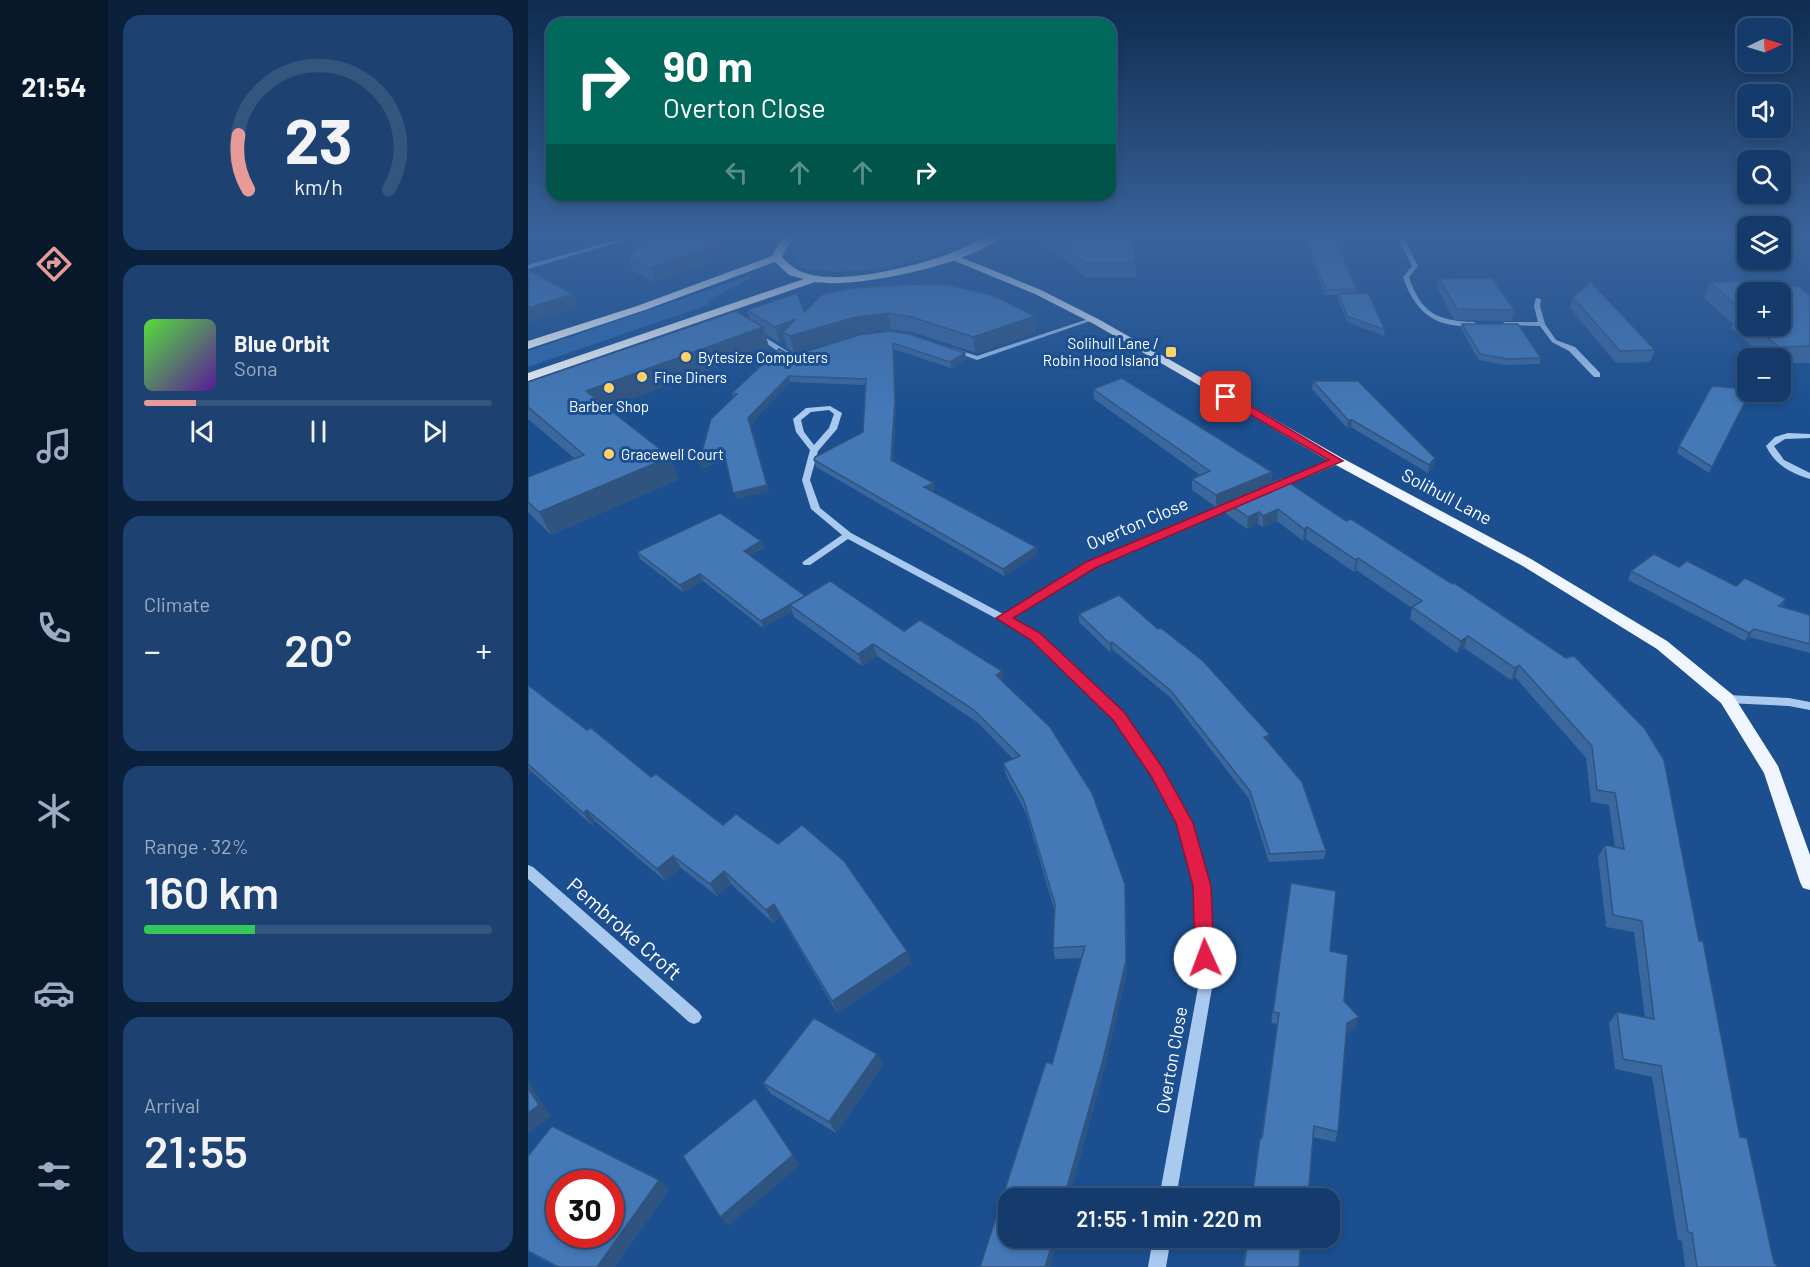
<!DOCTYPE html>
<html lang="en">
<head>
<meta charset="utf-8">
<style>
  :root { --surface:#143b6b; --page:#1d4271; --text:#f1f3f6; --muted:#9dadc1; --line:#33557e; --accent:#e69b98 }
  body { margin:0; font-family:Barlow,sans-serif; background:var(--page); color:var(--text); height:100vh; display:flex; flex-direction:column; font-size:22px; white-space:nowrap }
  * { box-sizing:border-box; margin:0 }
  p { font-size:20px; color:var(--muted) }
  .icon { flex:none; width:33px; height:33px; fill:none; stroke:currentColor; stroke-width:2; stroke-linecap:round; stroke-linejoin:round }
  .map { position:relative; flex:1; overflow:hidden }
  .side { display:flex; flex-direction:column; gap:15px; padding:15px; background:#0b203b; width:420px }
  .side>* { flex:none }
  .top-card { position:absolute; left:18px; top:18px; width:570px; height:183px; border-radius:18px; box-shadow:0 3px 9px #0003,0 0 0 2px var(--line); background:#00695c; color:#fff; overflow:hidden }
  .needle { width:39px; rotate:86deg }
  .tools { position:absolute; left:1209px; top:18px; display:grid; gap:12px }
  .tools a { display:grid; place-items:center; width:54px; height:54px; border-radius:12px; background:var(--surface); box-shadow:0 3px 9px #0003,0 0 0 2px var(--line); font-size:30px }
  .speed { position:absolute; left:18px; top:1170px; display:flex; gap:12px; font-size:30px; font-weight:700; text-align:center }
  .speed>* { display:grid; place-content:center; width:78px; height:78px; border-radius:50%; background:var(--surface); box-shadow:0 3px 9px #0003,0 0 0 2px var(--line); line-height:1 }
  .speed .limit { border:9px solid #d22; background:#fff; color:#111 }
  .pin { position:absolute; display:grid; place-items:center; width:51px; height:51px; color:#fff; margin:-26px; border-radius:12px; box-shadow:0 3px 9px #0006 }
  .me { position:absolute; width:66px; margin:-33px; rotate:358deg; stroke-linejoin:round; filter:drop-shadow(0 0 4px #0008) }
  .turn { display:flex; align-items:center; gap:21px; height:126px; padding:0 18px; font-size:27px }
  .turn .icon { width:78px; height:78px; stroke-width:2.5 }
  .turn b { display:block; font-size:42px; line-height:51px }
  .lanes { display:flex; align-items:center; height:57px; padding:0 18px; background:#0003; justify-content:center; gap:30px; direction:ltr }
  .lanes .off { opacity:.35 }
  .big { font-size:45px; font-weight:600; line-height:1.1 }
  .side .tile { flex:1; display:flex; flex-direction:column; justify-content:center; gap:9px; min-width:0; padding:0 21px; border-radius:18px; background:var(--page) }
  .side .dial { align-items:center; gap:0 }
  .dial svg { height:156px; overflow:visible; fill:none; stroke:var(--line); stroke-width:7; stroke-linecap:round; text-anchor:middle }
  .dial text { fill:var(--text); stroke:none }
  .song { display:flex; align-items:center; gap:18px }
  .cover { width:72px; height:72px; border-radius:9px; background:linear-gradient(135deg,hsl(110 70% 55%),hsl(270 70% 35%)) }
  .played { height:6px; border-radius:3px; background:linear-gradient(90deg,var(--accent) 15%,var(--line) 15%) }
  .keys { display:flex; justify-content:space-around; direction:ltr }
  .heat { display:flex; justify-content:space-between; align-items:center; font-size:33px; direction:ltr }
  .charge { height:9px; border-radius:4px; background:linear-gradient(90deg,#34c759 32%,var(--line) 0) }
  .trip { position:absolute; left:470px; top:1188px; width:342px; height:60px; border-radius:18px; background:var(--surface); box-shadow:0 3px 9px #0003,0 0 0 2px var(--line); font-weight:600; line-height:60px; text-align:center }
  main { display:flex; flex:1; min-height:0 }
  .dock { display:flex; flex-direction:column; width:108px; justify-content:space-around; align-items:center; background:#08182b; color:var(--muted) }
  .dock .icon { width:42px; height:42px }
  .dock .selected { color:var(--accent) }
  .dock b { font-size:27px; color:var(--text) }
  .map>svg:first-child { display:block }
  .green { fill:#2e69ad }
  .lines { fill:none; stroke-linecap:round; stroke-linejoin:round }
  .minor { fill:#a9c9ee; fill-rule:evenodd }
  .major { fill:#f0f6ff; fill-rule:evenodd }
  .highway { fill:#fff; fill-rule:evenodd }
  .wall { fill:#3a679d; fill-rule:evenodd }
  .shaded-wall { fill:#305480 }
  .building { fill:#4478b7; stroke:#305480; stroke-width:1.5; fill-rule:evenodd }
  .route { fill:#e11d48; stroke:#92132f; stroke-width:1.5 }
  .poi-dot { fill:#ffd166; stroke:#1b4f8f; stroke-width:2 }
  .labels { text-anchor:middle; dominant-baseline:central; stroke-width:6; stroke-linejoin:round; paint-order:stroke }
  .far-poi-label { font-size:15px; fill:#fff; stroke:#1b4f8f; text-anchor:start }
  .street-label { font-size:18px; fill:#fff; stroke:#1b4f8f }
  .near-street-label { font-size:21px; fill:#fff; stroke:#1b4f8f }
</style>
</head>
<body>
<main>
<nav class="dock">
<b>21:54</b>
<svg class="icon selected" aria-label="directions" viewBox="0 0 24 24"><path d="M12 3l9 9-9 9-9-9zM9 14v-3h6M13 9l2 2-2 2"/></svg>
<svg class="icon" aria-label="music" viewBox="0 0 24 24"><path d="M9 18V5l10-2v13"/><circle cx="6" cy="18" r="3"/><circle cx="16" cy="16" r="3"/></svg>
<svg class="icon" aria-label="phone" viewBox="0 0 24 24"><path d="M5 4h4l2 5-3 2q2 4 5 5l2-3 5 2v4C11 20 4 13 5 4z"/></svg>
<svg class="icon" aria-label="climate" viewBox="0 0 24 24"><path d="M12 3v18M4 7l16 10M4 17L20 7"/></svg>
<svg class="icon" aria-label="car" viewBox="0 0 24 24"><path d="M5 17H2v-5l4-1 3-4h7l3 4 3 1v5h-3M9 17h6M6 11h13"/><circle cx="7" cy="17" r="2"/><circle cx="17" cy="17" r="2"/></svg>
<svg class="icon" aria-label="filters" viewBox="0 0 24 24"><path d="M4 7h16M4 17h16"/><circle cx="9" cy="7" r="2"/><circle cx="15" cy="17" r="2"/></svg>
</nav>
<section class="side">
<div class="tile dial"><svg viewBox="0 0 100 80">
<path d="M14 69A42 42 0 1 1 86 69"/>
<path d="M14 69A42 42 0 0 1 9 41" stroke="#e69b98"/>
<text x="50" y="56" font-size="32" font-weight="700">23</text>
<text x="50" y="72" font-size="11">km/h</text>
</svg></div>
<div class="tile">
<div class="song"><i class="cover"></i><div><b>Blue Orbit</b><p>Sona</p></div></div>
<div class="played"></div>
<div class="keys"><svg class="icon" aria-label="previous" viewBox="0 0 24 24"><path d="M18 5L8 12l10 7zM5 5v14"/></svg><svg class="icon" aria-label="pause" viewBox="0 0 24 24"><path d="M8 5v14M16 5v14"/></svg><svg class="icon" aria-label="next" viewBox="0 0 24 24"><path d="M6 5l10 7-10 7zM19 5v14"/></svg></div>
</div>
<div class="tile"><p>Climate</p>
<div class="heat"><a>−</a><b class="big">20°</b><a>+</a></div>
</div>
<div class="tile"><p>Range · 32%</p><b class="big">160 km</b><div class="charge"></div></div>
<div class="tile"><p>Arrival</p><b class="big">21:55</b></div>
</section>
<div class="map">
<svg width="1282" height="1267" viewBox="0 0 1282 1267">
  <rect width="100%" height="100%" fill="#1b4f8f"/>
  <g class="green">
    <path d="M 279,236 L 447,236 C 390,265 337,278 273,268 L 266,260 L 263,250 Z"/>
    <polygon points="221,276 221,279 179,301 182,304 0,367 0,351"/>
  </g>
  <g class="lines">
    <g class="minor">
      <polygon points="102,236 110,236 0,269 0,265"/>
      <path d="M 869,236 L 875,236 L 890,266 L 881,277 C 893,313 909,321 946,322 L 948,323 L 948,325 C 909,330 887,313 875,277 L 884,266 Z"/>
      <polygon points="1008,298 1013,299 1012,306 1017,324 1028,340 1047,347 1072,373 1072,377 1066,377 1041,351 1024,342 1012,326 975,325 975,323 977,322 1010,322 1006,306"/>
      <polygon points="563,318 568,319 449,360 421,350 425,348 449,356"/>
      <polygon points="228,332 230,333 267,356 260,358 226,335 226,333"/>
      <path d="M 302,406 L 314,413 L 309,429 L 290,451 L 282,480 L 292,508 L 323,533 L 475,614 L 560,563 L 707,501 L 710,500 L 714,503 L 566,567 L 483,618 L 511,634 L 594,713 L 632,769 L 662,823 L 681,887 L 685,982 L 648,1198 L 631,1198 L 671,982 L 667,887 L 650,824 L 624,775 L 586,719 L 503,640 L 471,620 L 320,539 L 282,565 L 276,565 L 274,563 L 276,561 L 314,535 L 283,509 L 274,480 L 282,450 L 268,432 L 265,419 L 278,408 ZM 301,410 L 306,414 L 301,428 L 286,445 L 276,432 L 273,420 L 283,412 Z"/>
      <path d="M 1260,433 L 1282,434 L 1282,438 L 1257,439 L 1246,446 L 1256,460 L 1282,473 L 1282,479 C 1263,473 1247,465 1238,446 L 1247,437 Z"/>
      <polygon points="810,458 813,459 813,463 749,489 746,490 742,487"/>
      <polygon points="1199,695 1261,698 1282,702 1282,710 1261,706 1199,703 1195,702 1193,699 1195,696"/>
      <polygon points="0,865 5,867 171,1012 174,1017 171,1022 166,1024 161,1022 0,879"/>
      <polygon points="625,1238 643,1238 638,1267 620,1267"/>
    </g>
    <polygon class="major" points="425,254 513,290 572,320 814,458 1003,559 1139,641 1205,695 1250,766 1282,855 1282,890 1275,888 1272,882 1236,773 1193,703 1129,649 993,565 806,464 566,324 507,294 422,259 422,255"/>
    <path class="highway" d="M 260,236 L 271,236 L 261,244 L 254,257 C 258,261 263,266 268,269 C 301,289 383,267 418,255 C 436,249 455,235 474,236 C 444,264 328,289 287,282 L 0,381 L 0,373 L 276,279 L 261,275 L 247,262 L 117,310 L 0,349 L 0,341 L 109,306 L 244,256 L 253,240 Z"/>
  </g>
  <g class="wall">
    <polygon points="517,236 604,236 607,263 608,277 558,277 518,245"/>
    <polygon points="775,236 807,236 828,289 828,293 857,330 856,336 819,322 810,299 811,295 797,295"/>
    <polygon points="100,257 181,263 127,282 105,271"/>
    <polygon points="911,279 986,310 983,321 927,320 909,289"/>
    <path d="M 1182,282 L 1249,287 L 1282,295 L 1282,363 L 1252,363 L 1252,358 L 1237,358 L 1203,328 L 1205,324 L 1176,298 ZM 1220,292 L 1252,326 L 1220,326 Z"/>
    <polygon points="295,294 509,332 448,353 387,333 363,329 328,334 266,353 259,348 257,341 252,343 237,334 241,347 79,408 151,479 23,535 0,512 0,477 46,458 0,419 0,382 222,320 219,310 276,312"/>
    <polygon points="1045,297 1127,350 1122,362 1088,363 1042,308"/>
    <polygon points="934,324 1013,358 1011,364 978,365 951,360 933,329"/>
    <polygon points="381,334 437,353 438,359 423,368 366,349 368,408 365,461 407,489 404,491 508,547 509,554 476,576 288,467 286,460 335,432 337,385 262,382 223,424 241,491 208,499 197,459 174,469 171,462 205,397 204,393 264,356"/>
    <polygon points="785,381 907,458 905,466 900,473 823,427 819,428 784,389"/>
    <polygon points="565,389 744,472 743,483 818,521 1038,658 1171,941 1212,1137 1246,1263 1249,1267 1157,1267 1154,1241 1150,1240 1124,1077 1087,1069 1081,1023 1089,1012 1117,1017 1106,932 1078,927 1070,857 1077,845 1087,847 1081,805 1063,802 1058,758 987,677 983,680 936,648 929,653 882,619 884,608 828,570 826,572 778,539 775,541 749,521 735,527 730,524 719,529 697,513 698,503 688,507 664,490 664,479 672,475 566,399"/>
    <polygon points="1220,392 1181,473 1149,453 1151,446"/>
    <polygon points="233,541 236,548 222,555 277,596 376,631 476,682 598,895 599,972 577,1066 522,1267 452,1267 524,1064 554,958 527,959 525,948 526,909 498,813 478,775 475,763 485,759 449,722 349,656 334,666 266,617 264,611 235,628 175,581 155,592 112,559 109,552"/>
    <polygon points="1151,567 1208,586 1258,599 1254,607 1282,615 1282,653 1221,637 1217,641 1100,580 1103,571"/>
    <polygon points="551,614 741,743 798,851 796,859 741,862 721,799 643,698 585,650 582,652 551,622"/>
    <polygon points="0,685 123,777 195,825 379,951 383,963 309,1013 252,916 245,923 203,884 189,896 153,868 137,881 68,822 64,825 4,772 1,774 0,773"/>
    <polygon points="763,883 802,951 816,1001 831,1017 827,1028 818,1033 810,1132 807,1142 785,1137 780,1198 724,1198 730,1148 732,1138 733,1138 749,1024 743,1023"/>
    <polygon points="349,1054 355,1065 308,1133 243,1094 235,1083"/>
    <polygon points="0,1156 141,1189 87,1267 28,1267 0,1252"/>
    <polygon points="719,1238 775,1238 773,1245 771,1267 715,1267"/>
  </g>
  <g class="shaded-wall">
    <polygon points="189,236 204,236 181,263 127,282 122,268"/>
    <polygon points="45,294 51,307 0,323 0,308"/>
    <polygon points="360,313 363,329 328,334 266,353 262,336 255,332 257,341 252,343 247,327 268,319 324,318"/>
    <polygon points="507,316 509,332 448,353 445,337"/>
    <polygon points="235,327 241,347 68,412 58,391"/>
    <polygon points="365,343 366,349 368,408 365,467 363,460"/>
    <polygon points="437,353 438,359 423,368 422,362"/>
    <polygon points="261,376 262,382 223,424 241,491 208,499 205,493 220,418"/>
    <polygon points="820,420 824,420 823,427 819,428"/>
    <polygon points="196,452 198,458 174,469 171,462"/>
    <polygon points="142,457 151,479 23,535 11,512"/>
    <polygon points="907,458 905,466 900,473 901,465"/>
    <polygon points="744,472 743,483 688,507 688,495"/>
    <polygon points="406,483 407,489 397,493 396,487"/>
    <polygon points="750,509 749,521 735,527 735,516"/>
    <polygon points="731,512 730,524 719,529 720,517"/>
    <polygon points="779,527 778,539 775,541 776,529"/>
    <polygon points="233,541 236,548 218,557 216,551"/>
    <polygon points="508,547 509,554 476,576 475,569"/>
    <polygon points="830,558 828,570 826,572 828,560"/>
    <polygon points="172,574 175,581 155,592 152,585"/>
    <polygon points="277,596 262,605 264,611 235,628 233,621"/>
    <polygon points="1226,629 1221,637 1217,641 1221,633"/>
    <polygon points="940,636 936,648 929,653 933,641"/>
    <polygon points="584,642 585,650 582,652 582,644"/>
    <polygon points="345,644 349,656 334,666 330,654"/>
    <polygon points="991,665 987,677 983,680 987,668"/>
    <polygon points="474,671 476,683 468,675"/>
    <polygon points="742,735 741,743 736,737"/>
    <polygon points="0,767 4,772 1,774 0,772"/>
    <polygon points="59,810 68,822 64,825 55,813"/>
    <polygon points="145,856 153,868 137,881 129,869"/>
    <polygon points="196,871 203,884 189,896 182,884"/>
    <polygon points="597,884 599,972 577,1066 541,1198 536,1198"/>
    <polygon points="246,904 252,916 245,923 238,910"/>
    <polygon points="379,951 383,963 309,1013 304,1001"/>
    <polygon points="831,1017 827,1028 816,1035 819,1023"/>
    <polygon points="349,1054 355,1065 308,1133 301,1122"/>
    <polygon points="0,1080 23,1116 0,1134"/>
    <polygon points="227,1098 272,1165 201,1226 192,1217"/>
    <polygon points="131,1180 141,1189 87,1267 69,1267"/>
    <polygon points="526,1238 530,1238 522,1267 517,1267"/>
  </g>
  <g class="building">
    <polygon points="118,236 189,236 177,249 122,268 100,257"/>
    <polygon points="523,236 604,236 607,263 557,263"/>
    <polygon points="777,236 807,236 828,289 798,290"/>
    <polygon points="0,270 45,294 0,308"/>
    <polygon points="964,278 986,310 929,309 911,279"/>
    <polygon points="1241,281 1249,287 1270,286 1282,295 1282,346 1251,347 1226,326 1252,326 1252,292 1220,292 1220,320 1210,311 1215,311 1182,282"/>
    <polygon points="1063,282 1127,350 1092,351 1045,297"/>
    <polygon points="389,284 419,285 464,295 507,316 445,337 384,317 360,313 324,318 262,336 255,332 268,319 247,327 219,310 269,293 276,312 295,294 325,288"/>
    <polygon points="840,293 857,330 819,316 811,294"/>
    <polygon points="208,311 235,327 58,391 142,457 11,512 0,502 0,477 56,455 0,407 0,382"/>
    <polygon points="934,324 990,324 1013,358 980,359 952,354"/>
    <polygon points="362,331 381,334 437,353 422,362 365,343 367,401 363,460 406,483 396,487 508,547 475,569 286,460 287,457 335,432 338,379 261,376 220,418 239,485 205,493 196,452 171,462 183,419 209,394 204,393 251,349 264,356 331,335"/>
    <polygon points="594,378 744,472 688,495 664,479 682,471 565,389"/>
    <polygon points="785,381 830,381 907,458 901,465 824,420 820,420"/>
    <polygon points="1184,386 1220,389 1220,392 1222,392 1184,467 1151,446"/>
    <polygon points="754,478 818,521 823,519 924,584 926,583 1038,658 1046,656 1117,729 1136,760 1171,941 1175,941 1212,1137 1219,1138 1246,1263 1248,1264 1249,1267 1169,1267 1164,1233 1160,1232 1133,1066 1095,1059 1089,1012 1126,1019 1114,921 1085,915 1077,845 1096,849 1087,793 1069,790 1064,746 991,665 987,668 940,636 933,641 884,607 894,601 830,558 828,560 779,527 776,529 750,509 735,516 731,512 720,517 698,502"/>
    <polygon points="192,513 233,541 216,551 277,596 233,621 172,574 152,585 109,552"/>
    <polygon points="1126,554 1151,567 1159,561 1208,586 1217,578 1258,599 1251,606 1282,615 1282,644 1226,629 1221,633 1103,571"/>
    <polygon points="302,581 376,631 392,620 474,671 468,675 522,727 564,793 597,884 598,961 576,1056 536,1198 480,1198 480,1238 526,1238 517,1267 452,1267 518,1062 524,1064 557,946 525,948 527,904 496,801 475,763 492,756 446,710 345,644 330,654 262,605"/>
    <polygon points="591,595 630,629 633,628 675,661 742,735 736,737 774,782 798,851 742,854 722,791 643,691 584,642 582,644 551,614"/>
    <polygon points="0,685 59,730 63,728 123,777 128,774 195,825 208,814 250,844 274,825 316,861 379,951 304,1001 246,904 238,910 196,871 182,884 145,856 129,869 59,810 55,813 0,764"/>
    <polygon points="763,883 808,891 802,951 820,955 816,1001 831,1017 819,1023 810,1132 786,1126 780,1198 724,1198 732,1138 734,1138 751,1013 745,1012"/>
    <polygon points="286,1018 349,1054 301,1122 235,1083"/>
    <polygon points="0,1088 11,1105 0,1113"/>
    <polygon points="227,1098 265,1155 192,1217 155,1156"/>
    <path d="M 24,1126 L 131,1180 L 69,1267 L 30,1267 L 0,1251 L 0,1156 ZM 32,1184 L 82,1184 L 82,1234 L 32,1234 Z"/>
    <polygon points="720,1238 773,1238 771,1267 716,1267"/>
  </g>
  <linearGradient id="sky" x2="0" y2="1"><stop stop-color="#0f2b4f"/><stop offset="0.57" stop-color="#39639b"/><stop offset="1" stop-color="#39639b" stop-opacity="0"/></linearGradient>
  <rect width="1282" height="413" fill="url(#sky)"/>
  <polygon class="route" points="695,394 702,394 815,461 567,568 485,618 512,633 596,712 634,767 665,823 683,886 686,958 683,964 677,967 670,964 667,958 665,886 648,823 623,776 585,720 503,640 468,618 558,562 801,460 695,399"/>
  <g class="poi-dot">
    <rect x="637" y="346" width="12" height="12" rx="3"/>
    <circle cx="158" cy="357" r="6"/>
    <circle cx="114" cy="377" r="6"/>
    <circle cx="81" cy="388" r="6"/>
    <circle cx="81" cy="454" r="6"/>
  </g>
  <g class="labels">
    <g class="far-poi-label">
      <text x="631" y="343" text-anchor="end">Solihull Lane /<tspan x="631" dy="17">Robin Hood Island</tspan></text>
      <text x="170" y="357">Bytesize Computers</text>
      <text x="126" y="377">Fine Diners</text>
      <text x="81" y="406" text-anchor="middle">Barber Shop</text>
      <text x="93" y="454">Gracewell Court</text>
    </g>
    <g class="street-label">
      <text transform="translate(919 496) rotate(28)">Solihull Lane</text>
      <text transform="translate(609 523) rotate(-23)">Overton Close</text>
      <text transform="translate(643 1060) rotate(-80)">Overton Close</text>
    </g>
    <g class="near-street-label">
      <text transform="translate(97 928) rotate(41)">Pembroke Croft</text>
    </g>
  </g>
</svg>
<div class="tools">
<a><svg class="needle" viewBox="-14 -14 28 28"><path d="M0-13l5 13h-10z" fill="#e53935"/><path d="M0 13l5-13h-10z" fill="#9dadc1"/></svg></a>
<a><svg class="icon" aria-label="sound" viewBox="0 0 24 24"><path d="M4 9h4l5-4v14l-5-4H4zM17 9q2 3 0 6"/></svg></a>
<a><svg class="icon" aria-label="search" viewBox="0 0 24 24"><circle cx="10" cy="10" r="6"/><path d="M15 15l6 6"/></svg></a>
<a><svg class="icon" aria-label="layers" viewBox="0 0 24 24"><path d="M12 4l9 5-9 5-9-5zM3 14l9 5 9-5"/></svg></a>
<a>+</a>
<a>−</a>
</div>
<div class="speed"><div class="limit">30</div></div>
<div class="pin" style="left:698px;top:397px;background:#d93025"><svg class="icon" aria-label="arrive" viewBox="0 0 24 24"><path d="M6 21V4h12l-3 4 3 4H6"/></svg></div>
<svg class="me" style="left:677px;top:958px" viewBox="-20 -20 40 40"><circle r="19" fill="#fff"/><path d="M0-13L10 11 0 6-10 11z" fill="#e11d48"/></svg>
<div class="trip">21:55 · 1 min · 220 m</div>
<div class="top-card">
<div class="turn"><svg class="icon" aria-label="right" viewBox="0 0 24 24"><path d="M7 20v-9h11M14 6l5 5-5 5"/></svg><div><b>90 m</b>Overton Close</div></div>
<div class="lanes"><svg class="icon off" aria-label="left" viewBox="0 0 24 24"><path d="M17 20v-9H6M10 6l-5 5 5 5"/></svg><svg class="icon off" aria-label="ahead" viewBox="0 0 24 24"><path d="M12 20V5M6 11l6-6 6 6"/></svg><svg class="icon off" aria-label="ahead" viewBox="0 0 24 24"><path d="M12 20V5M6 11l6-6 6 6"/></svg><svg class="icon" aria-label="right" viewBox="0 0 24 24"><path d="M7 20v-9h11M14 6l5 5-5 5"/></svg></div>
</div>
</div>
</main>
</body>
</html>
